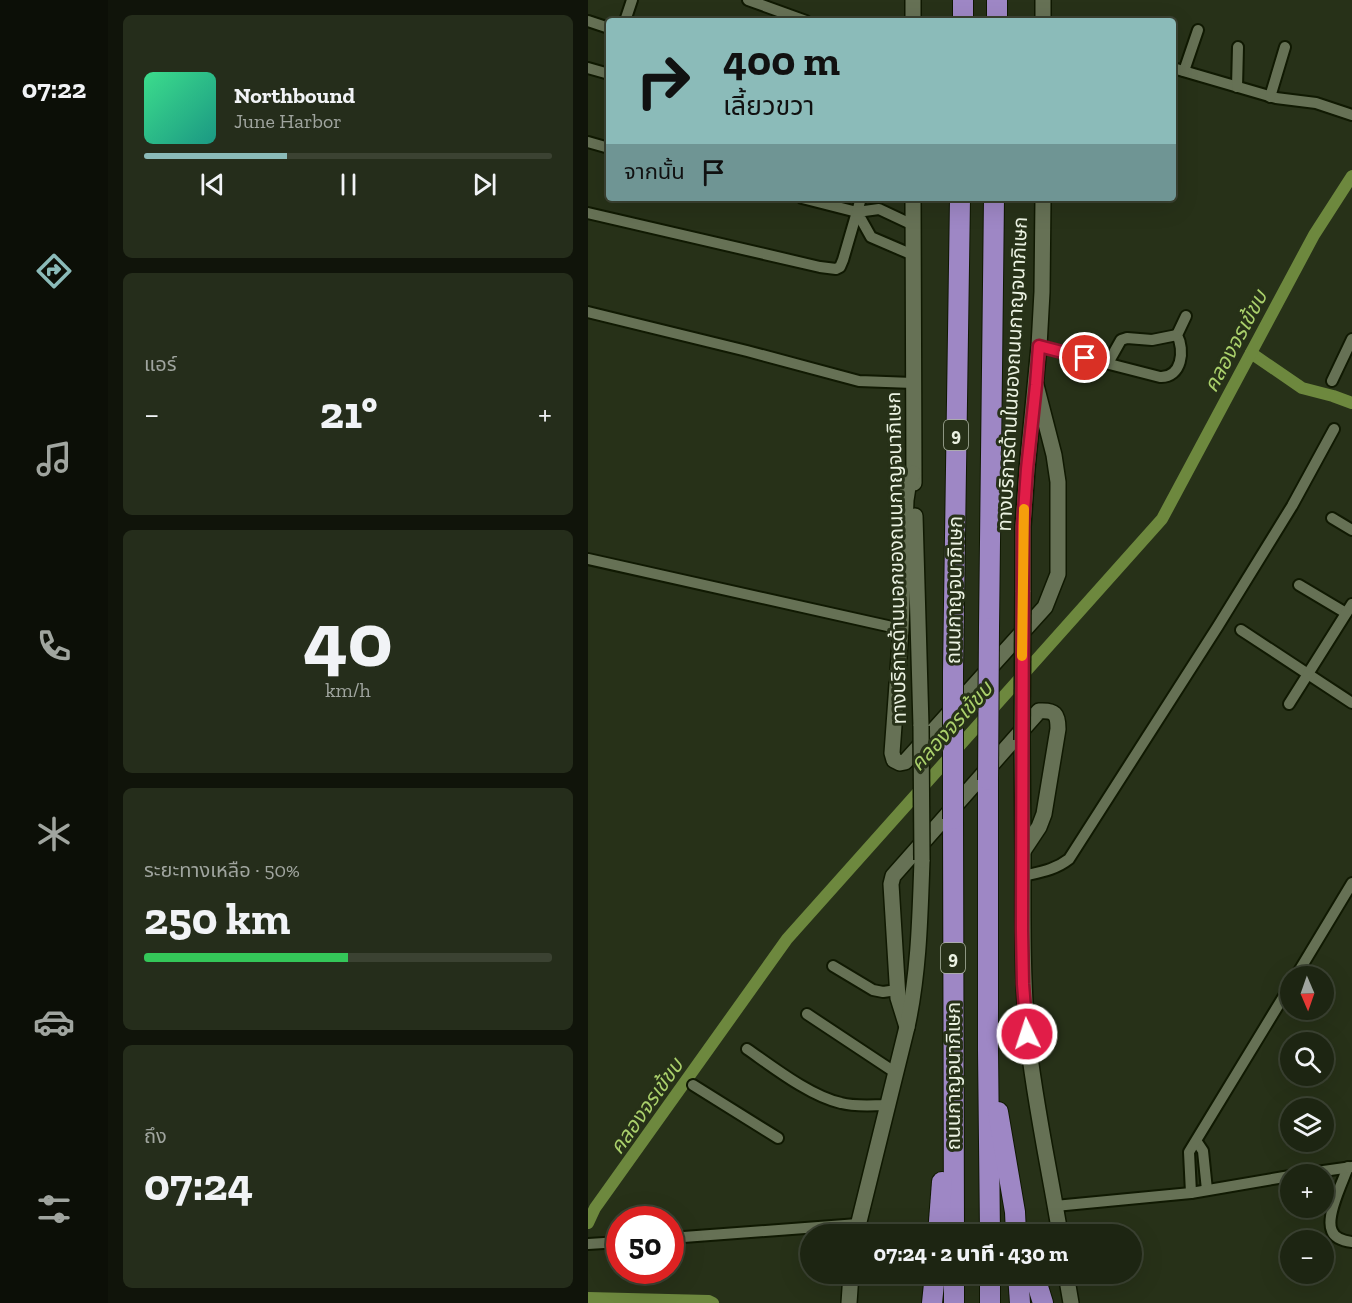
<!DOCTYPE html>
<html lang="th">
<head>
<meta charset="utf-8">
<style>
  :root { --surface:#1d2512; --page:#252d1b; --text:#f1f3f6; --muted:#a0a59f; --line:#3b4232; --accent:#8bbbb9 }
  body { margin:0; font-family:"Zilla Slab","Noto Sans Thai",serif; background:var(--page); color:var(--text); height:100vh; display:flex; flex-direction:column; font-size:22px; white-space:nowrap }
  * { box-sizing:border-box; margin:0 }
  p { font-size:20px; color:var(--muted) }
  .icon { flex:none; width:33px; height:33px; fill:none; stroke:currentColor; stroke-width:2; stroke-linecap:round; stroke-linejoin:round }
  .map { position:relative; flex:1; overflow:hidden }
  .side { display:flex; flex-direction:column; gap:15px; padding:15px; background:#10140a; width:480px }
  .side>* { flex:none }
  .guide { position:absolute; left:18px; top:18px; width:570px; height:183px; border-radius:6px; box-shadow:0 6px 24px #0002,0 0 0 2px var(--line); background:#8bbbb9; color:#111; overflow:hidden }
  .needle { width:39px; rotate:178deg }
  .controls { position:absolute; left:692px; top:966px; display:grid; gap:12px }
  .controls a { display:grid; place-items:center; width:54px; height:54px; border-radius:50%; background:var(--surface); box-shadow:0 6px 24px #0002,0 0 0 2px var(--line); font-size:30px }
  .speed { position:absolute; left:18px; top:1206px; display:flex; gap:12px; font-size:30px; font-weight:700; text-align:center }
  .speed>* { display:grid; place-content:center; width:78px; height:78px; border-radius:50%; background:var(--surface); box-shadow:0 6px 24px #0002,0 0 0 2px var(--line); line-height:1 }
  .speed .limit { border:9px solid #d22; background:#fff; color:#111 }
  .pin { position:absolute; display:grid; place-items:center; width:51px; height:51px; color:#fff; margin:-26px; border:3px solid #fff; border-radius:50%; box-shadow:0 2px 6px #0007 }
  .me { position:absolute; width:66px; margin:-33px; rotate:356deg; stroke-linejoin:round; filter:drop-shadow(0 0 4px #0008) }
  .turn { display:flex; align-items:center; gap:21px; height:126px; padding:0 18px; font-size:27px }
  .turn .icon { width:78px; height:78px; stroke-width:2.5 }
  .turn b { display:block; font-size:42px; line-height:51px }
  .then { display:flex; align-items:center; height:57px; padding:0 18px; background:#0003; gap:12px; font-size:22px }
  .big { font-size:45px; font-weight:800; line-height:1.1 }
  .side .tile { flex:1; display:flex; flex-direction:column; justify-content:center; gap:9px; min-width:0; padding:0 21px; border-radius:9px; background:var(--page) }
  .side .dial { align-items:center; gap:0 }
  .dial b { font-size:78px; line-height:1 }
  .song { display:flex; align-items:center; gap:18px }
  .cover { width:72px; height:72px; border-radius:9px; background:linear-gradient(135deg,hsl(150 70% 55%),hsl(170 70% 35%)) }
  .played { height:6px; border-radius:3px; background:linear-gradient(90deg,var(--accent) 35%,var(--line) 35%) }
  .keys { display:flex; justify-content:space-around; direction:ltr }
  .heat { display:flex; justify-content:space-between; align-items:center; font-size:33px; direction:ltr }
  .charge { height:9px; border-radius:4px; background:linear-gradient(90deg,#34c759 50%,var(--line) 0) }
  .trip { position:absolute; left:212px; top:1224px; width:342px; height:60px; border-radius:30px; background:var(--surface); box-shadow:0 6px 24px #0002,0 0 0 2px var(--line); font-weight:800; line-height:60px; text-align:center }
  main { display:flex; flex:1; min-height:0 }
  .dock { display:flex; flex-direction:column; width:108px; justify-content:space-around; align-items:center; background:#0c0f07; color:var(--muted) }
  .dock .icon { width:42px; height:42px }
  .dock .on { color:var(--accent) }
  .dock b { font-size:27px; color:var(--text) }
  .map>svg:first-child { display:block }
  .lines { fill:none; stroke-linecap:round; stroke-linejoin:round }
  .canal { stroke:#6d883e; stroke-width:12 }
  .minor-casing { stroke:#101902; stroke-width:14 }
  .secondary-casing { stroke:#101902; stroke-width:18 }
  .motorway-casing { stroke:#101902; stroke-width:22 }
  .minor { stroke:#667155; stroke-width:10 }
  .secondary { stroke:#667155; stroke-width:15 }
  .motorway { stroke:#9e87c5; stroke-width:20 }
  .secondary-bridge-casing { stroke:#101902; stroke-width:18; stroke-linecap:butt }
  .motorway-bridge-casing { stroke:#101902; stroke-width:22; stroke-linecap:butt }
  .secondary-bridge { stroke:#667155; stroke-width:15 }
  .motorway-bridge { stroke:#9e87c5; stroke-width:20 }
  .route-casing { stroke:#92132f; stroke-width:15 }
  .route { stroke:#e11d48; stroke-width:10 }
  .slow { stroke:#f59e0b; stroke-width:10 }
  .labels { text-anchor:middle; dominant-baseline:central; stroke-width:6; stroke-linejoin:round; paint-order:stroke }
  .shield { fill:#273118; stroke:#b0b8a5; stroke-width:1.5 }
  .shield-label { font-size:18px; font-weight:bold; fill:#ebf2e2 }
  .street-label { font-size:20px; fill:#ebf2e2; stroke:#273118 }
  .water-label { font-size:21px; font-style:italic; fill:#aad06b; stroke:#273118 }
</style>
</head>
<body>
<main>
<nav class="dock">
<b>07:22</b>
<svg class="icon on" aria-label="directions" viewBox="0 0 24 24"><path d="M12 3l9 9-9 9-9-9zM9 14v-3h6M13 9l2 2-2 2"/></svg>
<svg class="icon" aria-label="music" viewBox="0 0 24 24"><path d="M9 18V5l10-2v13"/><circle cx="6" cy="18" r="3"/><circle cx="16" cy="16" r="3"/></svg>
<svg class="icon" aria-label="phone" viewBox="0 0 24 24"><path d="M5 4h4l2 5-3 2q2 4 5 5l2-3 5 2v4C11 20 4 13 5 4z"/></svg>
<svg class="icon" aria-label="climate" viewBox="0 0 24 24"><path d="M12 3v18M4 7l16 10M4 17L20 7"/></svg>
<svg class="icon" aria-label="car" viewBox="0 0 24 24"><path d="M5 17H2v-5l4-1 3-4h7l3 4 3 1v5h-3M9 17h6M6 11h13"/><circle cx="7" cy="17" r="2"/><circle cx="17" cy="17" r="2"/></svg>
<svg class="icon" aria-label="filters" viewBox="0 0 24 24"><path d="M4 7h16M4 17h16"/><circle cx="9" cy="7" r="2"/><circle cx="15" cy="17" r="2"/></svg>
</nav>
<section class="side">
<div class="tile">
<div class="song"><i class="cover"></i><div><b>Northbound</b><p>June Harbor</p></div></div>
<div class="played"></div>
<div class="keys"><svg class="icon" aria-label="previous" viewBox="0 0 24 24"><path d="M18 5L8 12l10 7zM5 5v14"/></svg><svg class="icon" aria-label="pause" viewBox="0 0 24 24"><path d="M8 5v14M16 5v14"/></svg><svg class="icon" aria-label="next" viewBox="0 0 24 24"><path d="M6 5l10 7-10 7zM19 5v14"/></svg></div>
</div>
<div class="tile"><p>แอร์</p>
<div class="heat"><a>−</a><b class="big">21°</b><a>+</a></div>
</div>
<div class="tile dial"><b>40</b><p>km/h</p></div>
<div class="tile"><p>ระยะทางเหลือ · 50%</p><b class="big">250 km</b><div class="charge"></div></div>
<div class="tile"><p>ถึง</p><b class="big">07:24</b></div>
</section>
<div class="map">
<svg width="764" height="1303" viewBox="0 0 764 1303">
  <rect width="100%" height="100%" fill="#273118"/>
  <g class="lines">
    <g class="canal">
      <polyline points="663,353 714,388 745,396 764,403"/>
      <polyline points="0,1223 7,1208 199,939 574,519 726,235 764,176"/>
      <polyline points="0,1298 121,1301 125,1303"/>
    </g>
    <g class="minor-casing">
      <g id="minor">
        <polyline points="160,0 218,21"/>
        <polyline points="0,21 21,28"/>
        <polyline points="37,21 44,0"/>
        <polyline points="0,68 21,74"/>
        <polyline points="585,68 688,98 728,103 764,115"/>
        <polyline points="596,71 610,30"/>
        <polyline points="649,87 650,47"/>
        <polyline points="682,97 697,47"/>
        <polyline points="0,142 21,148"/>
        <polyline points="214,198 269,212"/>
        <polyline points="0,213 232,267 248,269 252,267 255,260 273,198"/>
        <polyline points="325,225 291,209 269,212 283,237 325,255"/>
        <polyline points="0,312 159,351 271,381 325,383"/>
        <path d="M 451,346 L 572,377 C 594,378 597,350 589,335 L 598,316"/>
        <polyline points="520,363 533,340 539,338 564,340 589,335"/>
        <polyline points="744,381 764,339"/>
        <polyline points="744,518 764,530"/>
        <polyline points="0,559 313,629"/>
        <polyline points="711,585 758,613"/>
        <polyline points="653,630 764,703"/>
        <polyline points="701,704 764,604"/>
        <path d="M 435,876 C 452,872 467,870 481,859 L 630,626 L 704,506 L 746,429"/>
        <polyline points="245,966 285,990 295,992 309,990"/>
        <polyline points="708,976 764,883"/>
        <polyline points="219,1014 308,1073"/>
        <path d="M 159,1049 C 185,1067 222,1096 253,1103 C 268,1107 284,1105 300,1105"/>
        <polyline points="105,1085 190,1138"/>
        <polyline points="609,1142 615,1151 619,1190"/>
        <path d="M 760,1167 C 755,1181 737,1217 744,1231 C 747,1239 756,1241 764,1242"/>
        <polyline points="714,1174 764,1167"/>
        <polyline points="603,1193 601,1152 702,986"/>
        <polyline points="467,1206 603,1193 702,1176"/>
        <polyline points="82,1238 270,1224"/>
        <polyline points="0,1244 32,1242"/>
      </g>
    </g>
    <g class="secondary-casing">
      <g id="secondary">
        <polyline points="455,0 455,21"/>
        <polyline points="325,21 325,0"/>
        <polyline points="325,198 326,483"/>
        <polyline points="325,473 320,487 318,500 313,629 304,753 306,760 312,763 317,762 457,607 470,574 470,482 466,455 448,385"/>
        <polyline points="327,516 333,726"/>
        <polyline points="435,592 435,526 439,469 451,346 454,292 455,198"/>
        <path d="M 434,740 C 434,778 435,816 435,854 C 435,913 434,972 439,1032 C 446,1100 461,1167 472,1234"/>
        <path d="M 319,1027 L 310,998 L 303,884 L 305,876 L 451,711 C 467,710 470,714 470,729 L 456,814 L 451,827 L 435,851"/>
        <path d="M 268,1234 L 319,1027 C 331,972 332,916 334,860"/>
        <polyline points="478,1274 483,1303"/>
        <polyline points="261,1303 263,1274"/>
      </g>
    </g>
    <g class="motorway-casing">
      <g id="motorway">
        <polyline points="375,21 375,0"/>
        <polyline points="409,21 409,0"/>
        <polyline points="401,628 406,198"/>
        <polyline points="365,672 372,198"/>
        <polyline points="400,780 400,1051 402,1234"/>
        <polyline points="365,819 366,1234"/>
        <polyline points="410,1112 427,1212 428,1234"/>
        <polyline points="350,1234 354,1182"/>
        <polyline points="366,1274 366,1303"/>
        <polyline points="402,1274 402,1303"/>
        <polyline points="430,1274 432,1303"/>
        <polyline points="446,1274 455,1303"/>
        <polyline points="344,1303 347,1274"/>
      </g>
    </g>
    <use href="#minor" class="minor"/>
    <use href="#secondary" class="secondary"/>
    <use href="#motorway" class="motorway"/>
    <g class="secondary-bridge-casing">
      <g id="secondary-bridge">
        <polyline points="333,726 334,860"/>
        <polyline points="434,740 435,592"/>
      </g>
    </g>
    <g class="motorway-bridge-casing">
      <g id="motorway-bridge">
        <polyline points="400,780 401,628"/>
        <polyline points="365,819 365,672"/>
      </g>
    </g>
    <use href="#secondary-bridge" class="secondary-bridge"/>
    <use href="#motorway-bridge" class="motorway-bridge"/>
  </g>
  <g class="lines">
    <g class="route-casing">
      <polyline id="route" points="439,1034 435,984 434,930 435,526 439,469 448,385 451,346 497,358"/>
    </g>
    <use href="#route" class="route"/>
    <polyline class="slow" points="434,656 436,509"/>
  </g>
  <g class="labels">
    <g class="shield">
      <rect x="356" y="420" width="24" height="30" rx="4.5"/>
      <rect x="353" y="943" width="24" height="30" rx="4.5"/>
    </g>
    <g class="shield-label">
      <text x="368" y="435">9</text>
      <text x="365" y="958">9</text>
    </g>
    <g class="street-label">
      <text transform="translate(424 374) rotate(-87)">ทางบริการด้านในของถนนกาญจนาภิเษก</text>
      <text transform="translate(308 558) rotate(-91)">ทางบริการด้านนอกของถนนกาญจนาภิเษก</text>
      <text transform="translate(366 590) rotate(-89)">ถนนกาญจนาภิเษก</text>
      <text transform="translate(365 1076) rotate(-90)">ถนนกาญจนาภิเษก</text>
    </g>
    <g class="water-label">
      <text transform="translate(647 341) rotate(-62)">คลองจรเข้ขบ</text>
      <text transform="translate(363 726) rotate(-48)">คลองจรเข้ขบ</text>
      <text transform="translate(58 1106) rotate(-55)">คลองจรเข้ขบ</text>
    </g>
  </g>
</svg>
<div class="controls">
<a><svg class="needle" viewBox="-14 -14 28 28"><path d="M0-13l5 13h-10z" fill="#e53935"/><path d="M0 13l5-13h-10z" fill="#a0a59f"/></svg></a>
<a><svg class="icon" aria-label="search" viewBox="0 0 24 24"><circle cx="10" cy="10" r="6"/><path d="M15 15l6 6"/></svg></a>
<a><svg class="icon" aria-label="layers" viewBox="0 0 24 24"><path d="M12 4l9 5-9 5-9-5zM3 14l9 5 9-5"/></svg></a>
<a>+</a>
<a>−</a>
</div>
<div class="speed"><div class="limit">50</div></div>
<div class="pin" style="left:497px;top:358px;background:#d93025"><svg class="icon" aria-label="arrive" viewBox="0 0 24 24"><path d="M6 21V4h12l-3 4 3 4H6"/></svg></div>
<svg class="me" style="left:439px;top:1034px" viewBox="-20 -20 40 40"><circle r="17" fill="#e11d48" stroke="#fff" stroke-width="3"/><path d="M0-11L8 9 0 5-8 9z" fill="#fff"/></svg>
<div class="trip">07:24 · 2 นาที · 430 m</div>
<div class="guide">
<div class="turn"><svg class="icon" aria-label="right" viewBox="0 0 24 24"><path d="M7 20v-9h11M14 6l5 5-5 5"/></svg><div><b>400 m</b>เลี้ยวขวา</div></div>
<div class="then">จากนั้น<svg class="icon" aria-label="arrive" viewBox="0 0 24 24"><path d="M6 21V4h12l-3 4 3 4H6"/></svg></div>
</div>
</div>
</main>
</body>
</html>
